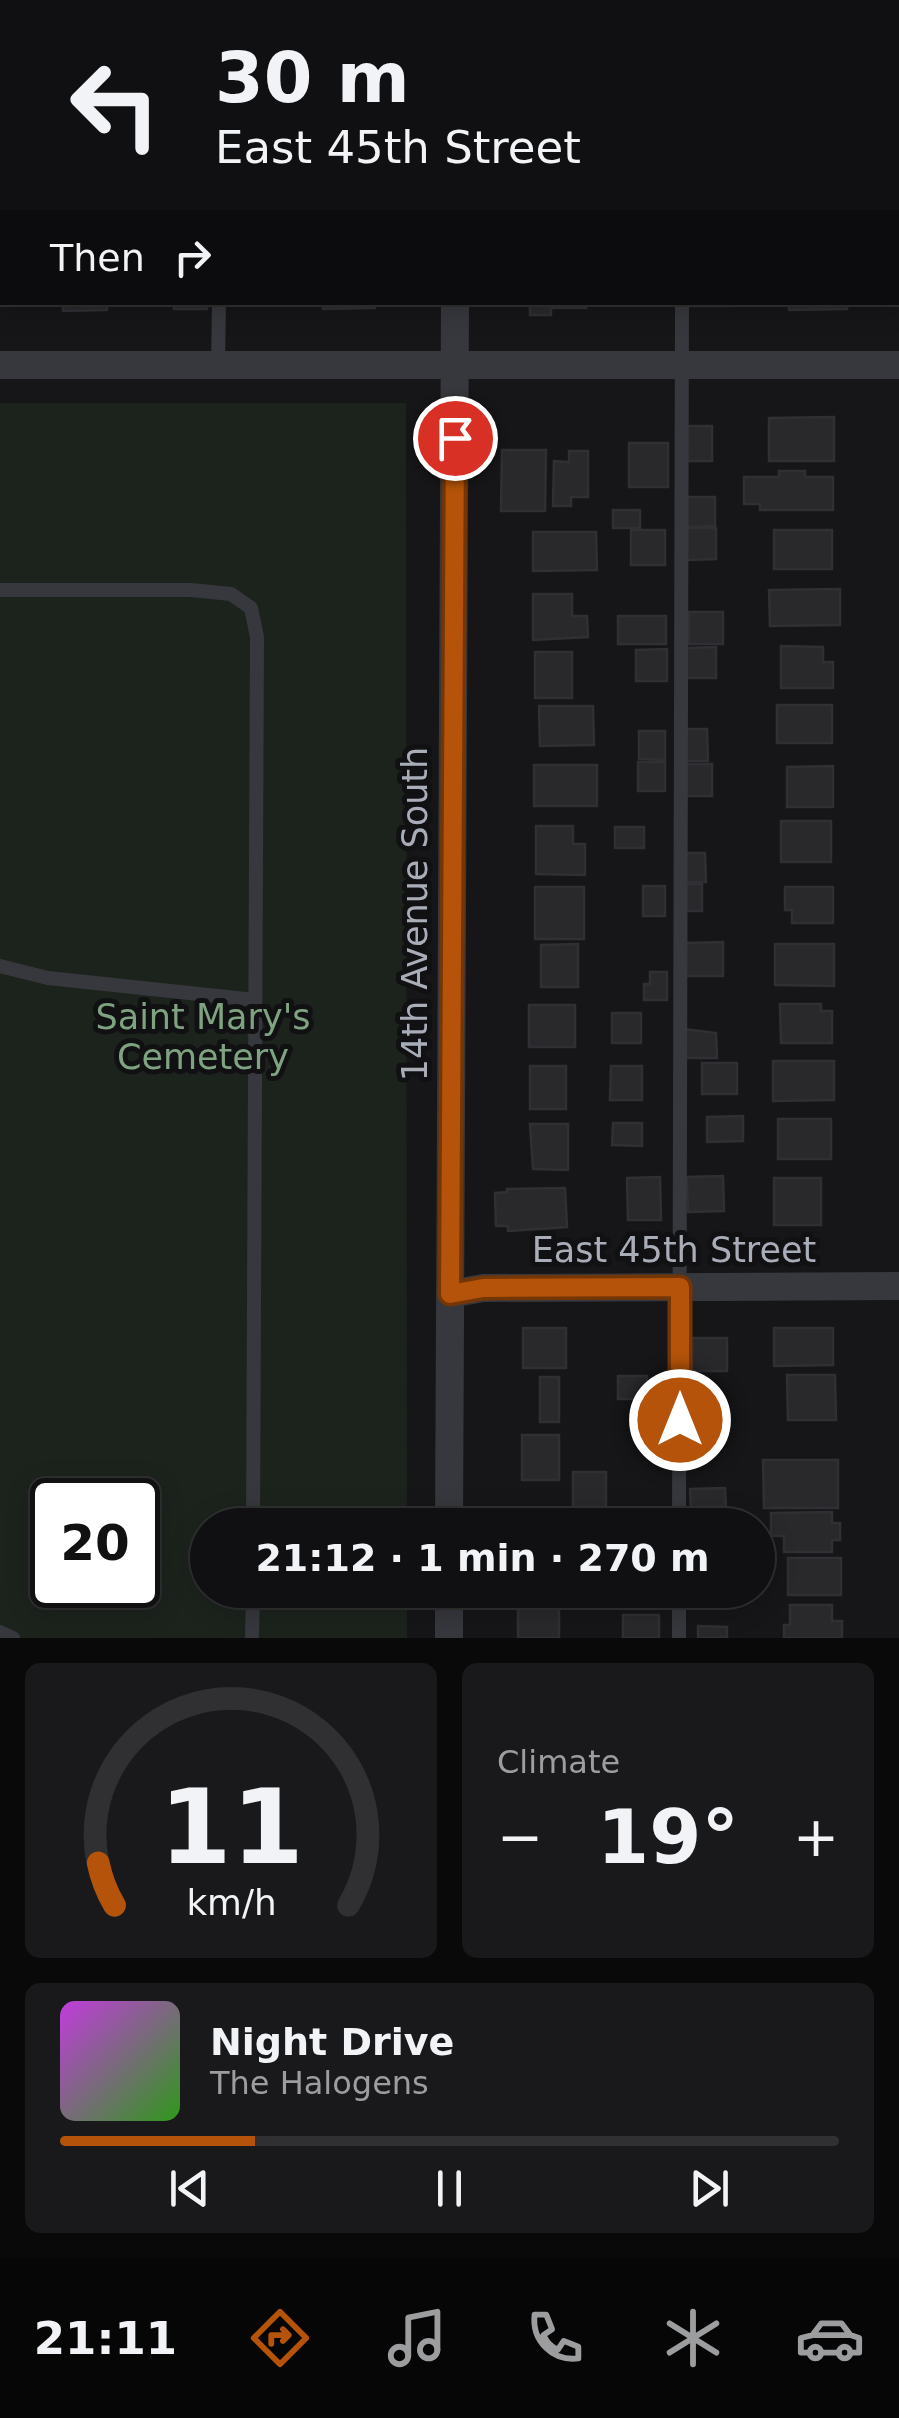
<!DOCTYPE html>
<html lang="en">
<head>
<meta charset="utf-8">
<style>
  :root { --surface:#101012; --page:#19191b; --text:#f1f3f6; --muted:#9c9d9f; --line:#303032; --accent:#b45309 }
  body { margin:0; font-family:"DejaVu Sans",sans-serif; background:var(--page); color:var(--text); height:100vh; display:flex; flex-direction:column; font-size:38px; white-space:nowrap }
  * { box-sizing:border-box; margin:0 }
  p { font-size:32px; color:var(--muted) }
  .icon { flex:none; width:55px; height:55px; fill:none; stroke:currentColor; stroke-width:2; stroke-linecap:round; stroke-linejoin:round }
  .map { position:relative; height:1638px; overflow:hidden }
  .drawer { display:flex; flex-direction:column; gap:25px; padding:25px; background:#09090a; flex:1 }
  .drawer>* { flex:none }
  .guide { position:absolute; left:0px; top:0px; width:900px; height:305px; box-shadow:0 5px 25px #0003,0 0 0 2px var(--line); background:#101012; color:var(--text); overflow:hidden }
  .speed { position:absolute; left:30px; top:1478px; display:flex; gap:20px; font-size:50px; font-weight:700; text-align:center }
  .speed>* { display:grid; place-content:center; width:130px; height:130px; border-radius:50%; background:var(--surface); box-shadow:0 5px 25px #0003,0 0 0 2px var(--line); line-height:1 }
  .speed .limit { border:5px solid #111; border-radius:15px; background:#fff; color:#111 }
  .pin { position:absolute; display:grid; place-items:center; width:85px; height:85px; color:#fff; margin:-42px; border:5px solid #fff; border-radius:50%; box-shadow:0 2px 10px #0007 }
  .me { position:absolute; width:110px; margin:-55px; rotate:0deg; stroke-linejoin:round; filter:drop-shadow(0 0 8px #0008) }
  .turn { display:flex; align-items:center; gap:35px; height:210px; padding:0 50px; font-size:45px }
  .turn .icon { width:130px; height:130px; stroke-width:2.5 }
  .turn b { display:block; font-size:70px; line-height:85px }
  .then { display:flex; align-items:center; height:95px; padding:0 50px; background:#0003; gap:20px; font-size:38px }
  .big { font-size:75px; font-weight:700; line-height:1.1 }
  .drawer .card { flex:1; display:flex; flex-direction:column; justify-content:center; gap:15px; min-width:0; padding:0 35px; border-radius:15px; background:var(--page) }
  .drawer .dial { align-items:center; gap:0 }
  .dial svg { height:260px; overflow:visible; fill:none; stroke:var(--line); stroke-width:7; stroke-linecap:round; text-anchor:middle }
  .dial text { fill:var(--text); stroke:none }
  .song { display:flex; align-items:center; gap:30px }
  .cover { width:120px; height:120px; border-radius:15px; background:linear-gradient(135deg,hsl(290 70% 55%),hsl(110 70% 35%)) }
  .played { height:10px; border-radius:5px; background:linear-gradient(90deg,var(--accent) 25%,var(--line) 25%) }
  .keys { display:flex; justify-content:space-around; direction:ltr }
  .heat { display:flex; justify-content:space-between; align-items:center; font-size:55px; direction:ltr }
  .drawer .tiles { flex:1; display:grid; gap:25px; grid-template-columns:1fr 1fr }
  .card:last-child { grid-column:span 2 }
  .trip { position:absolute; left:190px; top:1508px; width:585px; height:100px; border-radius:50px; background:var(--surface); box-shadow:0 5px 25px #0003,0 0 0 2px var(--line); font-weight:700; line-height:100px; text-align:center }
  .menu { display:flex; height:160px; justify-content:space-around; align-items:center; background:#060607; color:var(--muted) }
  .menu .icon { width:70px; height:70px }
  .menu .selected { color:var(--accent) }
  .menu b { font-size:45px; color:var(--text) }
  .map>svg:first-child { display:block }
  .green { fill:#1c231d; fill-rule:evenodd }
  .building { fill:#29292c; stroke:#303034; stroke-width:2.5 }
  .lines { fill:none; stroke-linecap:round; stroke-linejoin:round }
  .service { stroke:#37383d; stroke-width:14 }
  .minor { stroke:#37383d; stroke-width:28 }
  .route-casing { stroke:#753606; stroke-width:25 }
  .route { stroke:#b45309; stroke-width:18 }
  .labels { text-anchor:middle; dominant-baseline:central; stroke-width:10; stroke-linejoin:round; paint-order:stroke }
  .street-label { font-size:35px; fill:#a8adb8; stroke:#111113 }
  .park-label { font-size:35px; fill:#7fa381; stroke:#111113 }
</style>
</head>
<body>
<div class="map">
<svg width="899" height="1638" viewBox="0 0 899 1638">
  <rect width="100%" height="100%" fill="#161618"/>
  <path class="green" d="M 0,403 L 406,403 L 407,1525 L 208,1525 L 208,1590 L 407,1590 L 407,1638 L 0,1638 ZM 52,1500 L 138,1500 L 138,1585 L 52,1585 Z"/>
  <g class="building">
    <rect x="62" y="0" width="47" height="2"/>
    <rect x="325" y="0" width="53" height="2"/>
    <rect x="517" y="0" width="59" height="2"/>
    <rect x="781" y="0" width="65" height="2"/>
    <polygon points="63,302 107,302 107,310 63,311"/>
    <rect x="174" y="302" width="33" height="7"/>
    <polygon points="323,302 375,302 375,308 323,309"/>
    <polygon points="530,302 586,302 586,308 551,308 551,315 530,315"/>
    <rect x="690" y="302" width="40" height="4"/>
    <polygon points="789,302 847,302 847,309 789,310"/>
    <polygon points="834,417 834,461 769,461 769,418"/>
    <rect x="687" y="426" width="25" height="35"/>
    <rect x="629" y="443" width="39" height="44"/>
    <polygon points="502,450 546,450 545,511 501,511"/>
    <polygon points="569,451 588,451 588,497 571,497 571,506 553,506 554,461 569,462"/>
    <polygon points="779,471 805,471 805,477 833,477 833,510 760,510 760,504 744,504 744,477 779,477"/>
    <polygon points="687,497 715,497 715,526 687,527"/>
    <rect x="613" y="510" width="27" height="18"/>
    <polygon points="687,528 716,528 716,559 687,560"/>
    <rect x="631" y="530" width="34" height="35"/>
    <rect x="774" y="530" width="58" height="39"/>
    <polygon points="533,532 596,532 597,570 533,571"/>
    <polygon points="840,589 840,625 770,626 769,590"/>
    <polygon points="533,594 572,594 572,616 587,616 588,637 533,640"/>
    <rect x="689" y="612" width="34" height="32"/>
    <rect x="618" y="616" width="48" height="28"/>
    <polygon points="781,646 823,647 823,662 833,662 833,688 781,688"/>
    <polygon points="716,647 716,678 686,678 686,648"/>
    <polygon points="667,649 667,681 636,681 636,650"/>
    <rect x="535" y="652" width="37" height="46"/>
    <rect x="777" y="705" width="55" height="38"/>
    <polygon points="539,706 593,706 594,745 540,746"/>
    <polygon points="686,729 707,729 708,761 686,761"/>
    <polygon points="639,731 665,731 665,760 639,759"/>
    <rect x="638" y="762" width="27" height="29"/>
    <rect x="686" y="764" width="26" height="32"/>
    <rect x="534" y="765" width="63" height="41"/>
    <polygon points="833,766 833,807 787,807 787,767"/>
    <rect x="781" y="821" width="50" height="41"/>
    <polygon points="536,826 573,826 573,844 585,844 585,875 536,874"/>
    <rect x="615" y="827" width="29" height="21"/>
    <polygon points="684,853 705,853 706,882 684,882"/>
    <rect x="683" y="884" width="19" height="27"/>
    <rect x="643" y="886" width="22" height="30"/>
    <rect x="535" y="887" width="49" height="52"/>
    <polygon points="785,887 833,887 833,923 792,923 792,910 785,910"/>
    <polygon points="723,942 723,976 685,976 685,943"/>
    <polygon points="578,944 578,987 541,987 541,945"/>
    <polygon points="775,944 834,944 834,986 775,985"/>
    <polygon points="650,972 667,972 667,1000 644,1000 644,984 650,984"/>
    <polygon points="780,1004 821,1004 821,1011 832,1011 832,1043 781,1043"/>
    <rect x="529" y="1005" width="46" height="42"/>
    <rect x="612" y="1013" width="29" height="30"/>
    <polygon points="684,1029 716,1033 717,1058 685,1058"/>
    <polygon points="773,1061 834,1061 834,1100 773,1101"/>
    <rect x="702" y="1063" width="35" height="31"/>
    <rect x="530" y="1066" width="36" height="43"/>
    <polygon points="611,1066 642,1066 642,1100 610,1100"/>
    <polygon points="743,1116 743,1141 707,1142 707,1117"/>
    <rect x="778" y="1119" width="53" height="40"/>
    <polygon points="613,1123 642,1123 642,1146 612,1145"/>
    <polygon points="530,1124 568,1124 568,1170 533,1169"/>
    <polygon points="723,1176 724,1211 688,1212 687,1177"/>
    <polygon points="660,1177 661,1220 628,1220 627,1178"/>
    <rect x="774" y="1178" width="47" height="47"/>
    <polygon points="565,1188 567,1227 508,1231 508,1226 496,1226 495,1193 507,1192 507,1189"/>
    <rect x="523" y="1328" width="43" height="40"/>
    <polygon points="774,1328 833,1328 833,1365 774,1366"/>
    <rect x="692" y="1338" width="35" height="33"/>
    <polygon points="787,1375 835,1375 836,1420 788,1420"/>
    <rect x="618" y="1376" width="29" height="23"/>
    <rect x="540" y="1377" width="19" height="45"/>
    <rect x="522" y="1435" width="37" height="45"/>
    <polygon points="763,1460 838,1460 838,1508 764,1508"/>
    <rect x="573" y="1472" width="33" height="36"/>
    <polygon points="725,1488 726,1509 691,1510 690,1489"/>
    <polygon points="832,1512 832,1523 840,1523 840,1540 832,1540 832,1552 784,1552 784,1536 771,1536 771,1513"/>
    <rect x="519" y="1514" width="47" height="11"/>
    <rect x="700" y="1521" width="34" height="4"/>
    <rect x="788" y="1558" width="53" height="37"/>
    <rect x="518" y="1595" width="41" height="43"/>
    <polygon points="790,1605 832,1605 832,1621 842,1621 842,1638 784,1638 784,1625 790,1625"/>
    <rect x="623" y="1615" width="36" height="23"/>
    <polygon points="698,1626 727,1627 727,1638 698,1638"/>
  </g>
  <g class="lines">
    <g class="service">
      <polyline points="222,2 222,0"/>
      <polyline points="683,2 683,0"/>
      <polyline points="218,365 219,302"/>
      <polyline points="0,590 191,590 231,594 251,608 257,637 253,1525"/>
      <polyline points="0,966 48,978 255,1000"/>
      <polyline points="679,1525 682,302"/>
      <polyline points="0,1632 13,1638"/>
      <polyline points="252,1638 253,1590"/>
      <polyline points="679,1638 679,1590"/>
    </g>
    <g class="minor">
      <polyline points="455,0 455,2"/>
      <polyline points="0,365 899,365"/>
      <polyline points="450,1294 483,1288 899,1286"/>
      <polyline points="449,1525 455,302"/>
      <polyline points="449,1638 449,1590"/>
    </g>
  </g>
  <g class="lines">
    <g class="route-casing">
      <polyline id="route" points="455,438 450,1294 483,1288 680,1287 680,1420"/>
    </g>
    <use href="#route" class="route"/>
  </g>
  <g class="labels">
    <g class="street-label">
      <text transform="translate(415 914) rotate(-90)">14th Avenue South</text>
      <text x="674" y="1250">East 45th Street</text>
    </g>
    <g class="park-label">
      <text x="203" y="1017">Saint Mary's<tspan x="203" dy="40">Cemetery</tspan></text>
    </g>
  </g>
</svg>
<div class="speed"><div class="limit">20</div></div>
<div class="pin" style="left:455px;top:438px;background:#d93025"><svg class="icon" aria-label="arrive" viewBox="0 0 24 24"><path d="M6 21V4h12l-3 4 3 4H6"/></svg></div>
<svg class="me" style="left:680px;top:1420px" viewBox="-20 -20 40 40"><circle r="17" fill="#b45309" stroke="#fff" stroke-width="3"/><path d="M0-11L8 9 0 5-8 9z" fill="#fff"/></svg>
<div class="trip">21:12 · 1 min · 270 m</div>
<div class="guide">
<div class="turn"><svg class="icon" aria-label="left" viewBox="0 0 24 24"><path d="M17 20v-9H6M10 6l-5 5 5 5"/></svg><div><b>30 m</b>East 45th Street</div></div>
<div class="then">Then<svg class="icon" aria-label="right" viewBox="0 0 24 24"><path d="M7 20v-9h11M14 6l5 5-5 5"/></svg></div>
</div>
</div>
<section class="drawer">
<div class="tiles">
<div class="card dial"><svg viewBox="0 0 100 80">
<path d="M14 69A42 42 0 1 1 86 69"/>
<path d="M14 69A42 42 0 0 1 9 56" stroke="#b45309"/>
<text x="50" y="56" font-size="32" font-weight="700">11</text>
<text x="50" y="72" font-size="11">km/h</text>
</svg></div>
<div class="card"><p>Climate</p>
<div class="heat"><a>−</a><b class="big">19°</b><a>+</a></div>
</div>
<div class="card">
<div class="song"><i class="cover"></i><div><b>Night Drive</b><p>The Halogens</p></div></div>
<div class="played"></div>
<div class="keys"><svg class="icon" aria-label="previous" viewBox="0 0 24 24"><path d="M18 5L8 12l10 7zM5 5v14"/></svg><svg class="icon" aria-label="pause" viewBox="0 0 24 24"><path d="M8 5v14M16 5v14"/></svg><svg class="icon" aria-label="next" viewBox="0 0 24 24"><path d="M6 5l10 7-10 7zM19 5v14"/></svg></div>
</div>
</div>
</section>
<nav class="menu">
<b>21:11</b>
<svg class="icon selected" aria-label="directions" viewBox="0 0 24 24"><path d="M12 3l9 9-9 9-9-9zM9 14v-3h6M13 9l2 2-2 2"/></svg>
<svg class="icon" aria-label="music" viewBox="0 0 24 24"><path d="M9 18V5l10-2v13"/><circle cx="6" cy="18" r="3"/><circle cx="16" cy="16" r="3"/></svg>
<svg class="icon" aria-label="phone" viewBox="0 0 24 24"><path d="M5 4h4l2 5-3 2q2 4 5 5l2-3 5 2v4C11 20 4 13 5 4z"/></svg>
<svg class="icon" aria-label="climate" viewBox="0 0 24 24"><path d="M12 3v18M4 7l16 10M4 17L20 7"/></svg>
<svg class="icon" aria-label="car" viewBox="0 0 24 24"><path d="M5 17H2v-5l4-1 3-4h7l3 4 3 1v5h-3M9 17h6M6 11h13"/><circle cx="7" cy="17" r="2"/><circle cx="17" cy="17" r="2"/></svg>
</nav>
</body>
</html>
